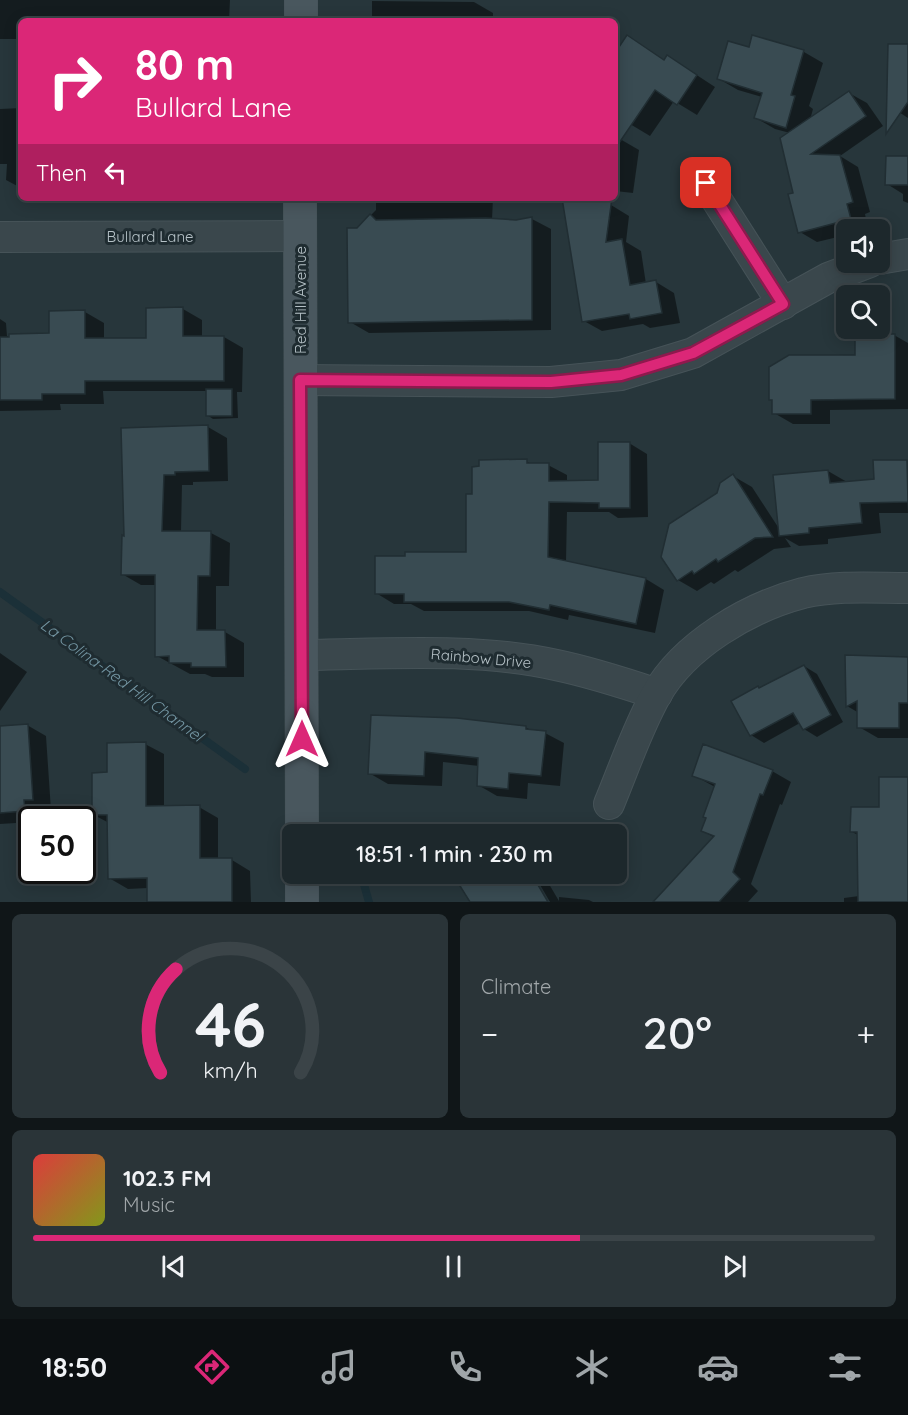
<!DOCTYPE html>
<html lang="en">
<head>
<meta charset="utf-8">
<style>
  :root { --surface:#1d282c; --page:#2a3438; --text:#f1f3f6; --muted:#a0a6a9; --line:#3b4448; --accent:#db2777 }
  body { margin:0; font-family:Quicksand,sans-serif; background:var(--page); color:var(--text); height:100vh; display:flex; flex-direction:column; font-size:22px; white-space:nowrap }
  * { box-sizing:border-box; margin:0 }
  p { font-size:20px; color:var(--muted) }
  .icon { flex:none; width:33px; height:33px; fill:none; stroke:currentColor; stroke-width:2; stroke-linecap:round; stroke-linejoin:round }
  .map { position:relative; height:902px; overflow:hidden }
  .drawer { display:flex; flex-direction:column; gap:12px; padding:12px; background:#101618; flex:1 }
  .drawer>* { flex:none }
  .guide { position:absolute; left:18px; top:18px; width:600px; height:183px; border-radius:9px; box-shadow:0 3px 15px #0003,0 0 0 2px var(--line); background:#db2777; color:#fff; overflow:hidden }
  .controls { position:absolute; left:836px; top:219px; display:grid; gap:12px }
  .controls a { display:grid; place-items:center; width:54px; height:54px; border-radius:9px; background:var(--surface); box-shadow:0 3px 15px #0003,0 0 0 2px var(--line); font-size:30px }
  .speed { position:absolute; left:18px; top:806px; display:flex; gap:12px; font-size:30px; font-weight:700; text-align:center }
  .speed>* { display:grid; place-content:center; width:78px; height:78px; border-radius:50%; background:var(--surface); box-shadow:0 3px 15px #0003,0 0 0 2px var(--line); line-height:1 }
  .speed .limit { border:3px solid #111; border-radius:9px; background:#fff; color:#111 }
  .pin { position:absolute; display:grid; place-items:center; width:51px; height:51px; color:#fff; margin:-26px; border-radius:12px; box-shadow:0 3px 9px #0006 }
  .me { position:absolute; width:66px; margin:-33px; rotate:0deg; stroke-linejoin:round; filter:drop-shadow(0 0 4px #0008) }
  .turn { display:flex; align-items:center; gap:21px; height:126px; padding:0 18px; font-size:27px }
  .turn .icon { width:78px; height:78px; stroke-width:2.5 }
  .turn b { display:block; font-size:42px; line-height:51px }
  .then { display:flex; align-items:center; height:57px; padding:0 18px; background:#0003; gap:12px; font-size:22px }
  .big { font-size:45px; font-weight:600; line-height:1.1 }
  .drawer .widget { flex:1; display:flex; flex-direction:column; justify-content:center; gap:9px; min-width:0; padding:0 21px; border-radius:9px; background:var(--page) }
  .drawer .dial { align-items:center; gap:0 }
  .dial svg { height:156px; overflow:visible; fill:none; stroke:var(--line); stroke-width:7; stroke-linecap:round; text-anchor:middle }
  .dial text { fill:var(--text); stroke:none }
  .song { display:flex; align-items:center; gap:18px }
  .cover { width:72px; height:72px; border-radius:9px; background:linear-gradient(135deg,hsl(0 70% 55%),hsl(70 70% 35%)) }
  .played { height:6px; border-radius:3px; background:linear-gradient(90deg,var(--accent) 65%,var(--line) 65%) }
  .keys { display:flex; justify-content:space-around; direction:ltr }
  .heat { display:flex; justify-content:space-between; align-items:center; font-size:33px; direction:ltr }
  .drawer .tiles { flex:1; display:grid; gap:12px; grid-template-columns:1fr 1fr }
  .widget:last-child { grid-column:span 2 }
  .trip { position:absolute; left:282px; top:824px; width:345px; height:60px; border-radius:9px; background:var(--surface); box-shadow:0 3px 15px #0003,0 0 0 2px var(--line); font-weight:600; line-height:60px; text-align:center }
  .dock { display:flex; height:96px; justify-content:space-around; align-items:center; background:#0c1012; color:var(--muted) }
  .dock .icon { width:42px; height:42px }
  .dock .current { color:var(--accent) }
  .dock b { font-size:27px; color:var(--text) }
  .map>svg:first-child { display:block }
  .shadow { fill:#0007 }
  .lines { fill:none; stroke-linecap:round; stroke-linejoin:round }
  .stream { stroke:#1b3038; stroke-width:8 }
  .building { fill:#394b52; stroke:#212e33; stroke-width:1.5 }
  .minor-casing { stroke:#465358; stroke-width:32 }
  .secondary-casing { stroke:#465358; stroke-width:34 }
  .minor { stroke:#3a474c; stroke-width:30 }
  .secondary { stroke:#49575e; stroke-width:33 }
  .route-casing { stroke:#8e194d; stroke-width:15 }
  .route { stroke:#db2777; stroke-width:10 }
  .labels { text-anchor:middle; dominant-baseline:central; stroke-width:6; stroke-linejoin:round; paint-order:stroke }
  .street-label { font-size:15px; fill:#b6c2c7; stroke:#1f2c31 }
  .water-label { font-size:16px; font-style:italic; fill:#7395a2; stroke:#1f2c31 }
</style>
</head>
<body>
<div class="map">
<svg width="908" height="902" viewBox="0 0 908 902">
  <rect width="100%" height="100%" fill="#27363b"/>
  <g class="shadow">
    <polygon points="0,0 230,0 229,21 21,21 21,39 0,39"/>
    <polygon points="372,1 474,2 493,13 493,21 372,21"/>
    <polygon points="754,37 804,52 823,63 809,106 813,109 810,120 849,93 867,103 883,126 840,156 858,167 870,212 865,214 868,229 846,230 846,235 817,242 800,232 790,133 775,129 756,118 762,97 738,90 719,79 750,49"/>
    <polygon points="615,56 665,61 686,68 715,87 697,115 674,101 650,136 615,115"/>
    <polygon points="908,84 908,118 888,105"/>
    <polygon points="0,102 0,109 21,108 21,188 6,180 7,164 0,164"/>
    <polygon points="615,138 620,139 639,150 633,193 615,191"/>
    <polygon points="908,158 908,203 903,201 903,194 887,184"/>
    <polygon points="376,198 493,198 492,220 516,221 532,219 551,229 551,330 369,333 350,322 357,229 376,210"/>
    <polygon points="611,205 629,216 626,242 641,251 646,284 656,282 674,293 680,323 650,328 643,324 602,331 584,321 566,213"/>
    <polygon points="183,309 202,320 202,337 224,337 243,348 242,392 237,392 238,418 213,419 207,415 207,391 103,391 104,404 60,404 61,410 0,411 0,319 6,323 7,336 50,335 85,312 104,323 104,339 147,339"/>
    <polygon points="894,335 908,343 908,409 830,410 830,424 793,424 774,413 774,401 771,399"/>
    <polygon points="208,427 227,438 228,481 193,482 193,485 182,485 181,532 211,533 230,543 229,586 216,586 216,632 225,632 244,643 244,677 212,677 205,674 190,674 157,656 156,585 141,585 122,574 126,537 123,429"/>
    <polygon points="629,443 647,454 648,517 618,518 609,512 567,512 566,562 646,579 664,590 655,633 569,615 568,620 529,611 424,611 411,604 394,604 376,593 468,553 473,496 526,461 533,465 548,465 567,475 567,483 600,482"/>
    <polygon points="906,461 908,513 879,513 881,533 828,539 828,544 799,546 785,538 791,547 774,549 738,572 735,570 714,584 711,582 697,591 678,580 719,494 733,476 752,487 780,530 828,471 847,482 875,480"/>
    <polygon points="0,653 27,672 0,711"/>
    <polygon points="908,659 908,738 878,738 859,727 859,713 847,706"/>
    <polygon points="804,666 817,674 843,722 817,737 804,729 800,723 764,743 751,735 733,701 761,689"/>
    <polygon points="372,716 525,727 533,731 545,733 564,743 560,786 528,783 527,799 497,796 478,785 479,766 443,762 442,786 388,784 369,773"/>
    <polygon points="27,725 46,736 51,810 43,810 44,819 32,819 32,822 0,824 0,727"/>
    <polygon points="145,744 164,754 164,807 199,807 218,818 218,860 232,860 250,871 251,902 148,902 148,888 128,889 109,878 109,823 94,815 108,774"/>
    <polygon points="772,771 791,782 782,805 780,804 751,884 758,891 748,902 655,902 715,838 703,831 715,787 693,775"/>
    <polygon points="908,779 908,902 844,902 844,898 859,896 858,835 852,832 880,808"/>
    <polygon points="468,873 536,873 546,879 559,901 559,897 589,900 593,902 550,902 536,878 533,878 546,902 471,902 473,881"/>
  </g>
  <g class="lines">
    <g class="stream">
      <polyline points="0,592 245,769"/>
      <polyline points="361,874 369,902"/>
    </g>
  </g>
  <g class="building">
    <polygon points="627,35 664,60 667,55 697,75 677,105 655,90 615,149 615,53"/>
    <polygon points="752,35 804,50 791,95 795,96 786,128 754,118 762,93 717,79 728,41 749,47"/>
    <polygon points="888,44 908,44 908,102 886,134"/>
    <polygon points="849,91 866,116 811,154 840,155 853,202 847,204 851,219 798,233 788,194 793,193 780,138"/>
    <polygon points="886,156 908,156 908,185 885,185"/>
    <polygon points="562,198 612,198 606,242 622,239 630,285 656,280 662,313 630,319 629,314 582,322"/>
    <polygon points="370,214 376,220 486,218 516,220 532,217 532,320 348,323 347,228 357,228"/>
    <polygon points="183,307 183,336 224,336 224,381 85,381 85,394 42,394 42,400 0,400 0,337 9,337 9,334 49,333 49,311 85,310 85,338 146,338 146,308"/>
    <polygon points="855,334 895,334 895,399 811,400 811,414 772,414 772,400 769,400 769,367 789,355 855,355"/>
    <rect x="206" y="389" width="26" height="27"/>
    <polygon points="208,425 209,471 175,472 175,475 164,475 162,531 211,531 210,576 198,576 197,630 225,630 226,667 191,667 191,663 169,663 169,656 155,657 155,575 121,575 122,535 124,536 121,428"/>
    <polygon points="598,442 630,442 630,508 599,508 599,503 549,502 548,557 646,578 636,624 550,605 549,610 509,602 404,602 404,594 375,594 375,556 405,556 405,552 466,552 466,494 472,494 472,467 479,466 479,460 527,459 527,463 549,463 549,481 598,480"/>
    <polygon points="873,460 907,460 908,502 860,503 862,523 809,528 809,533 779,536 773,475 828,470 830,483 874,479"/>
    <polygon points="733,474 773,537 755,538 718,562 716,559 694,574 692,571 677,581 661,557 669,524 717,493 720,483"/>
    <polygon points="845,655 908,657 908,703 899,703 899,728 857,728 857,701 846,707"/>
    <polygon points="804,665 831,715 803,730 793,713 750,736 731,701 758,686 759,688"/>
    <polygon points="371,715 457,718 526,726 526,729 546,731 541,776 509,773 508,789 477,786 478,758 425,752 424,776 368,774"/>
    <polygon points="28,724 33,800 24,800 25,811 0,813 0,726"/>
    <polygon points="146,742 146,806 200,805 200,858 232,858 232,902 147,902 147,878 108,879 107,815 92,815 92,773 107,772 107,743"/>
    <polygon points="703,744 773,770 763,795 760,794 733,872 740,879 719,902 653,902 714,836 701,831 706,818 703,817 715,784 692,776"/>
    <polygon points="879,777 908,777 908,902 858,902 857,832 850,832 851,807 879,807"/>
    <polygon points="466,873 531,873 548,902 470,902 460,886 471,880"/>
  </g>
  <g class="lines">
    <g class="minor-casing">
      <g id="minor">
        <polyline points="706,183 783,304"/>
        <polyline points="0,237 300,236"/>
        <polyline points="879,259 908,254"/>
        <polyline points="300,380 551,382 621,375 693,353 828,278 870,262"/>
        <path d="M 302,655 C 385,654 474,647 556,665 C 590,672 624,683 657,694"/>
        <path d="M 609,804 C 624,768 637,729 656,695 C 684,645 749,607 803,593 C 837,585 874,588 908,588"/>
      </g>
    </g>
    <g class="secondary-casing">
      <g id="secondary">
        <polyline points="301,21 301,0"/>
        <polyline points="300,198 302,834"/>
        <polyline points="302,873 302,902"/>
      </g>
    </g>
    <use href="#minor" class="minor"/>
    <use href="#secondary" class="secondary"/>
  </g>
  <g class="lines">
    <g class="route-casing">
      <polyline id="route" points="302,739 300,380 551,382 621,375 693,353 783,304 706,183"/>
    </g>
    <use href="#route" class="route"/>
  </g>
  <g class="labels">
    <g class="street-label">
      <text x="150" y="236">Bullard Lane</text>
      <text transform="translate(300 300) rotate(-90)">Red Hill Avenue</text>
      <text transform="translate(481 658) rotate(5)">Rainbow Drive</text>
    </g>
    <g class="water-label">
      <text transform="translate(122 680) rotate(36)">La Colina-Red Hill Channel</text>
    </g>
  </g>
</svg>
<div class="controls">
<a><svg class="icon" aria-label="sound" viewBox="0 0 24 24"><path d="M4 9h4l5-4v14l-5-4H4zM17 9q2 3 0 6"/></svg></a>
<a><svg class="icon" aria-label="search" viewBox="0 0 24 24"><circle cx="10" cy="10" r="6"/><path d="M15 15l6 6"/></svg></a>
</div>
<div class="speed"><div class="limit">50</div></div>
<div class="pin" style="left:706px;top:183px;background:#d93025"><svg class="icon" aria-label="arrive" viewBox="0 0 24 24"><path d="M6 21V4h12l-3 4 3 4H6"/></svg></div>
<svg class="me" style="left:302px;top:739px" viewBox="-20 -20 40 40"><path d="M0-17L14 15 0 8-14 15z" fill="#db2777" stroke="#fff" stroke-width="4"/></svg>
<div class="trip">18:51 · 1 min · 230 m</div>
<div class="guide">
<div class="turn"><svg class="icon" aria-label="right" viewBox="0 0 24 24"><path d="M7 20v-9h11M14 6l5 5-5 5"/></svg><div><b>80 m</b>Bullard Lane</div></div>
<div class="then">Then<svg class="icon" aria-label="left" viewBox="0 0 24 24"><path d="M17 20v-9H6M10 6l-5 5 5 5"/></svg></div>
</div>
</div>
<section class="drawer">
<div class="tiles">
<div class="widget dial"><svg viewBox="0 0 100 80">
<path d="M14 69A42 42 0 1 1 86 69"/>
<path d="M14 69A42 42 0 0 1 22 16" stroke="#db2777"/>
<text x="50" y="56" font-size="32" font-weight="700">46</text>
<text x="50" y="72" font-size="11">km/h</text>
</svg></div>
<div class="widget"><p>Climate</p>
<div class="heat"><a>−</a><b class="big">20°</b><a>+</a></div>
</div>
<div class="widget">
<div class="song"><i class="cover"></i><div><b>102.3 FM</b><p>Music</p></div></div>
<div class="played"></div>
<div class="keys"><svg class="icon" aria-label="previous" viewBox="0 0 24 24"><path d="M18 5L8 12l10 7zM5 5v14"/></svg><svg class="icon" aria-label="pause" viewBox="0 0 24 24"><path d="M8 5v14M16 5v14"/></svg><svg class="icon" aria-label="next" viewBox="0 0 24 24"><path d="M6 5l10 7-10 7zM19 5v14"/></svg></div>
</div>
</div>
</section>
<nav class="dock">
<b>18:50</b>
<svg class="icon current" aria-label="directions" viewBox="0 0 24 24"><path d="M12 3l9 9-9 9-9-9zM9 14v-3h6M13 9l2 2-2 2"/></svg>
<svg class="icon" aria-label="music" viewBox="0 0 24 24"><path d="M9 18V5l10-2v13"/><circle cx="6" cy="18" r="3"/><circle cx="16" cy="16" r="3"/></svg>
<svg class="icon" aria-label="phone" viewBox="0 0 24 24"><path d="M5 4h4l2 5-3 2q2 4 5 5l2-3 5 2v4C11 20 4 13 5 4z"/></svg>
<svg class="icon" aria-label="climate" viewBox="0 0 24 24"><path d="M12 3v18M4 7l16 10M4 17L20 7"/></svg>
<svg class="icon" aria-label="car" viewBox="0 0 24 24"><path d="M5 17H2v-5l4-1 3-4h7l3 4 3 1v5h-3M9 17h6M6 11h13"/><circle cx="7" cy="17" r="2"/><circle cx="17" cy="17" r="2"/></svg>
<svg class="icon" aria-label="filters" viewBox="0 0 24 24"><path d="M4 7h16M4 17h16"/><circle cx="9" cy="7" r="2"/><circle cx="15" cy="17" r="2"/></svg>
</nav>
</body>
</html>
